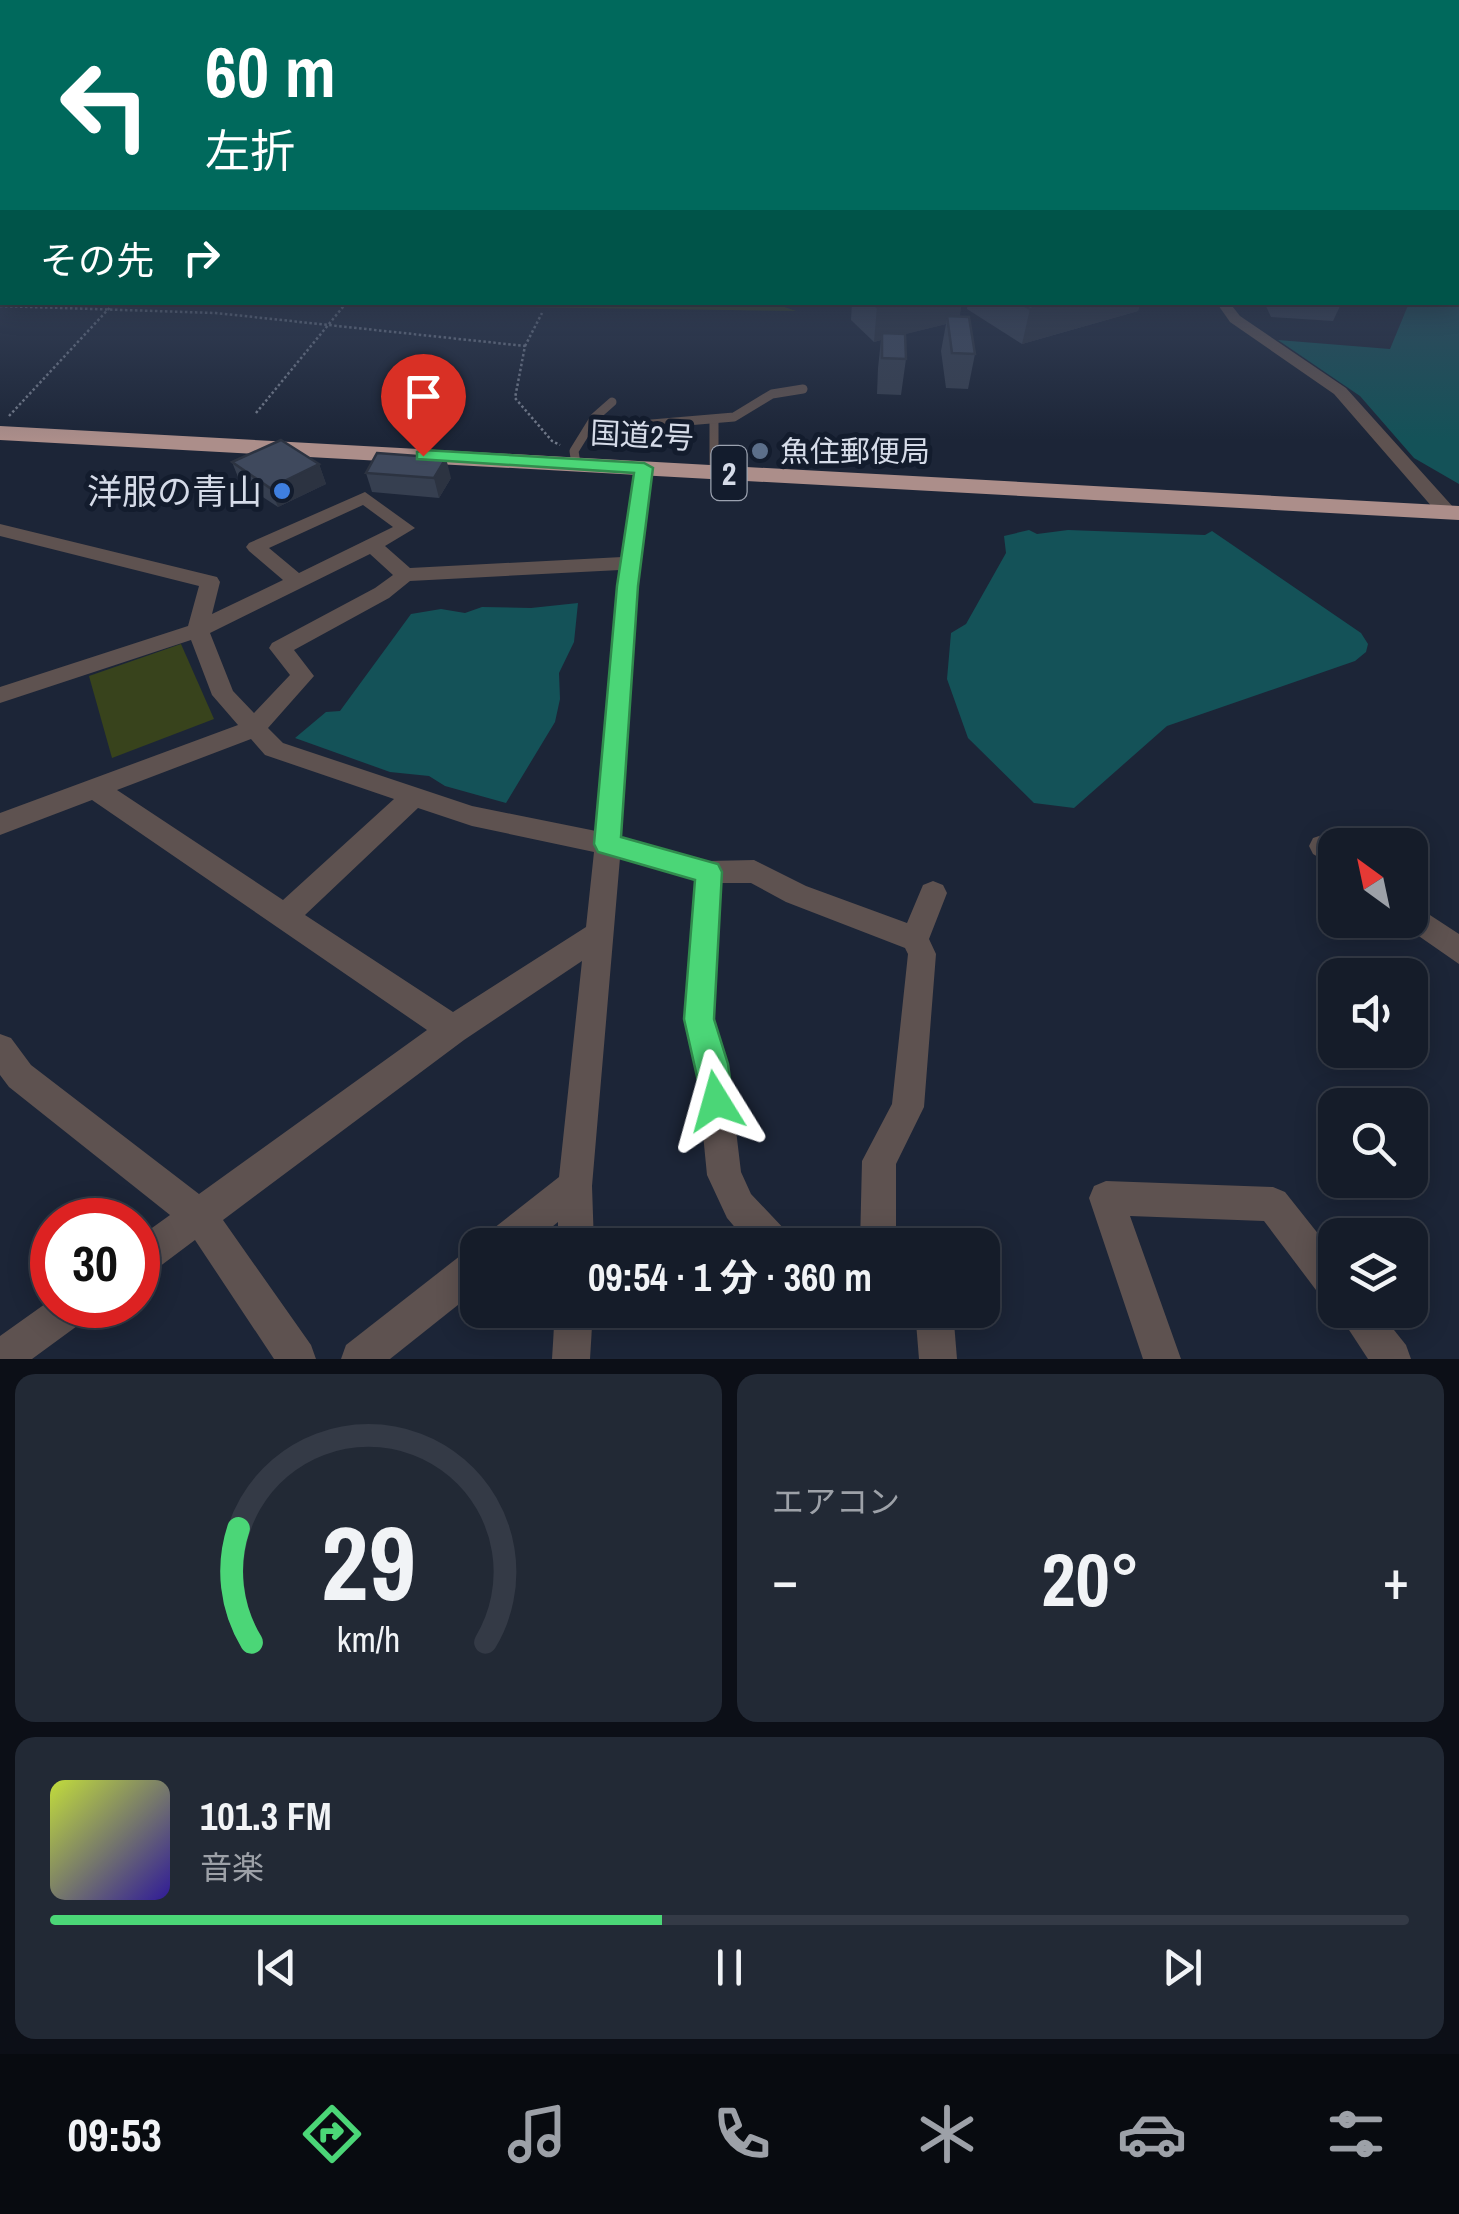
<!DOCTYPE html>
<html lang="ja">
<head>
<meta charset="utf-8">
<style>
  :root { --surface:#151c29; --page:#222935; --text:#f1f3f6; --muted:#9da1a8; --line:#343a46; --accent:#4bd677 }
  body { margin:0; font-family:"Archivo Narrow","Noto Sans JP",sans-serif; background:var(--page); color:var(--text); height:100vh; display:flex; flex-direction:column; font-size:38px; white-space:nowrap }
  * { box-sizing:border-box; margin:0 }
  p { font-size:32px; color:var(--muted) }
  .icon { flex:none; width:55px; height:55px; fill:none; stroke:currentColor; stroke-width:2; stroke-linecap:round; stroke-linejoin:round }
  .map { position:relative; height:1359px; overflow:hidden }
  .details { display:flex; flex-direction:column; gap:15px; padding:15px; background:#0c0f17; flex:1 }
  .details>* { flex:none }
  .top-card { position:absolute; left:0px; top:0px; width:1460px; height:305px; box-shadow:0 5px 25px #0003,0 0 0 2px var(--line); background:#00695c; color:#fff; overflow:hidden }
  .needle { width:65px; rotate:327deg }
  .tools { position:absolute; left:1318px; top:828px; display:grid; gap:20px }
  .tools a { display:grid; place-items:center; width:110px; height:110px; border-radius:20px; background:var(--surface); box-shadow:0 5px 25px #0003,0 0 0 2px var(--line); font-size:50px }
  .speed { position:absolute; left:30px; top:1198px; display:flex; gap:20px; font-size:50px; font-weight:700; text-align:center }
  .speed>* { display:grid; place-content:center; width:130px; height:130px; border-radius:50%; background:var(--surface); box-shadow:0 5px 25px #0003,0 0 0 2px var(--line); line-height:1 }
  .speed .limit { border:15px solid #d22; background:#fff; color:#111 }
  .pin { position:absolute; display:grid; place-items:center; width:85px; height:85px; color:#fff; margin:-102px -42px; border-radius:50% 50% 50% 0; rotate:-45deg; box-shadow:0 0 10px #0007 }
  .pin .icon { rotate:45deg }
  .me { position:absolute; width:110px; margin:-55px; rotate:352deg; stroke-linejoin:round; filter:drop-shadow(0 0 8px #0008) }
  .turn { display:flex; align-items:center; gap:35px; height:210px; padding:0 40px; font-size:45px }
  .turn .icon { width:130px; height:130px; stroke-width:2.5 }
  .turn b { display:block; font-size:70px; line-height:85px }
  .then { display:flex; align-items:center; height:95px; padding:0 40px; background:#0003; gap:20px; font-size:38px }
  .big { font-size:75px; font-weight:700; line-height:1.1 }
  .details .card { flex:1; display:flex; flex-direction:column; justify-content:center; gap:15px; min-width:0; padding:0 35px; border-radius:20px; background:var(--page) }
  .details .dial { align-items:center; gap:0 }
  .dial svg { height:260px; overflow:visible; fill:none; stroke:var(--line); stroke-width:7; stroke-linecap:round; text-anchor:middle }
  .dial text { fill:var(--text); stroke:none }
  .song { display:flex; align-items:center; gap:30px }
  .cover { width:120px; height:120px; border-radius:15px; background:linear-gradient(135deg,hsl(70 70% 55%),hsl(250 70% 35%)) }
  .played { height:10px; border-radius:5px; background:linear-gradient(90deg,var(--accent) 45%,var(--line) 45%) }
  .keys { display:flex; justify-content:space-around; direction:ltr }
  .heat { display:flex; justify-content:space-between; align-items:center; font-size:55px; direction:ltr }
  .details .tiles { flex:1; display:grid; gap:15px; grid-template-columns:1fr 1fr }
  .card:last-child { grid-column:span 2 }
  .trip { position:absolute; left:460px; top:1228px; width:540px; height:100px; border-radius:20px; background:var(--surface); box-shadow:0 5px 25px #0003,0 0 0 2px var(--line); font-weight:700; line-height:100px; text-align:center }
  .tab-bar { display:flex; height:160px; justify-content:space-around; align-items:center; background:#080b10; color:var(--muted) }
  .tab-bar .icon { width:70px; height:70px }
  .tab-bar .current { color:var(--accent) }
  .tab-bar b { font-size:45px; color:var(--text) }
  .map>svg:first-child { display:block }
  .green { fill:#38431c }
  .water { fill:#145258 }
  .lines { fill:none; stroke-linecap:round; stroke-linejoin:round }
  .path { stroke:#727a8a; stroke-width:2.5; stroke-dasharray:2.5 2.5; stroke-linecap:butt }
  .lane { stroke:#5e5250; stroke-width:9 }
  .street { fill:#5e5250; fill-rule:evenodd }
  .secondary { stroke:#7e6a68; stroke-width:30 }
  .highway { fill:#ac8e8a; fill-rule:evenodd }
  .wall { fill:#363f50 }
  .shaded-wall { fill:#2c3341 }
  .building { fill:#3f495d; stroke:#2c3341; stroke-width:2.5 }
  .route { fill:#4bd677; stroke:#318b4d; stroke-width:2.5 }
  .service-dot { fill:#5c6f8a; stroke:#131c2d; stroke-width:4 }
  .shop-dot { fill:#3f7fe0; stroke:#131c2d; stroke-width:4 }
  .labels { text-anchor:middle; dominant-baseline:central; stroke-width:10; stroke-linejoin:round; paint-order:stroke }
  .far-street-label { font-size:30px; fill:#d5dbe8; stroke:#131c2d }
  .far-poi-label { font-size:30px; fill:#d5dbe8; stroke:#131c2d; text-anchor:start }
  .shield { fill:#131c2d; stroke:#9ba2b0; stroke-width:2.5 }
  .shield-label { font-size:32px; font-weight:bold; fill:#d5dbe8 }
  .poi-label { font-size:35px; fill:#d5dbe8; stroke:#131c2d; text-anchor:end }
</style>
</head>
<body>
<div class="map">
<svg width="1459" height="1359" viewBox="0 0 1459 1359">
  <rect width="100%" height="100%" fill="#1c2537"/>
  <g class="green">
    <polygon points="770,302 796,311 515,307 457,303"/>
    <polygon points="181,644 214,719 112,758 89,676"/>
  </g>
  <g class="water">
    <polygon points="1458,287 1459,287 1459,484 1414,458 1360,396 1278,340 1390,349 1409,303 1458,302"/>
    <polygon points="1029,530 1037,534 1068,530 1205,535 1212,531 1361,633 1368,644 1366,652 1355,661 1167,726 1074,808 1034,803 968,738 947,679 951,633 966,624 1006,553 1004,536"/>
    <polygon points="578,603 574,642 559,673 560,699 555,722 506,803 445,786 429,776 390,772 295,738 326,712 340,711 411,614 441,609 465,613 482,607 531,608"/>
  </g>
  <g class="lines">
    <g class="path">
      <polyline points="0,306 216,313 525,346 515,398 552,441 560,445"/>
      <polyline points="525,346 542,313"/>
      <polyline points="256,413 347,302"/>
      <polyline points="9,416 115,302"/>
    </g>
    <g class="lane">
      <polyline points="714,421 714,472"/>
      <polyline points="628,426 734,417 772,394 803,389"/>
      <polyline points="576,464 574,451 595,417 612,402"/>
    </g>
    <g class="street">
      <rect x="1458" y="250" width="1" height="4"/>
      <rect x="1458" y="269" width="1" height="8"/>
      <polygon points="1216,302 1229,302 1240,316 1346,388 1454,508 1454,516 1440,516 1334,394 1230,322"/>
      <path d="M 644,463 L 653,468 L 638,586 L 621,837 L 709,861 L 754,860 L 806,886 L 907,923 L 923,885 L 933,881 L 943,885 L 947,893 L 929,939 L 936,954 L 924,1107 L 896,1164 L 896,1245 L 860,1245 L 862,1161 L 892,1104 L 908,954 L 905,948 L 786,902 L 751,883 L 722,883 L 714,1019 L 728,1063 L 741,1172 L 751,1194 L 787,1232 L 792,1245 L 750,1245 L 727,1218 L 707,1175 L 696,1063 L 684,1019 L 695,880 L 620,858 L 592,1186 L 594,1245 L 558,1245 L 558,1222 L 530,1245 L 484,1245 L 489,1232 L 559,1177 L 582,961 L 464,1040 L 223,1220 L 311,1345 L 316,1359 L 274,1359 L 195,1240 L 151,1273 L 138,1278 L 138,1238 L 170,1215 L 9,1087 L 0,1075 L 0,1034 L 11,1038 L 31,1065 L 199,1194 L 427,1030 L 92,800 L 0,835 L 0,813 L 238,725 L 212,695 L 191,640 L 0,703 L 0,687 L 188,626 L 199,586 L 0,536 L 0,524 L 217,577 L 220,582 L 212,614 L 283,580 L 249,551 L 246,547 L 249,543 L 365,492 L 415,528 L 385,546 L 410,568 L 622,557 L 635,468 ZM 363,505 L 393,527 L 299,573 L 269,548 ZM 370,554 L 393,575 L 375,588 L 272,643 L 269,648 L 290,675 L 254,713 L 233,691 L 210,633 ZM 620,570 L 596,831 L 472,806 L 283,743 L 268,728 L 314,676 L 294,650 L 389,598 L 410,581 ZM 251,739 L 265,755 L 394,799 L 283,900 L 117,790 ZM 418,808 L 472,826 L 594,852 L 586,927 L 453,1012 L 305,915 Z"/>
      <polygon points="1322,835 1340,845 1335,845 1335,867 1313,854 1309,846 1313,838"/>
      <polygon points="1410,902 1459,934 1459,964 1400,923 1399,920 1410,920"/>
      <polygon points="1106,1181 1273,1187 1285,1192 1335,1255 1335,1303 1322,1298 1264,1221 1130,1216 1181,1359 1143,1359 1089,1198 1094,1186"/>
      <polygon points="478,1247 478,1289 390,1359 341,1359 346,1345 465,1252"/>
      <polygon points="52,1299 52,1305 94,1305 88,1318 32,1359 0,1359 0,1336"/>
      <polygon points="555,1310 593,1310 590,1359 552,1359"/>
      <polygon points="915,1310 953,1310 957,1359 919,1359"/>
      <polygon points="1336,1310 1378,1310 1406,1345 1411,1359 1368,1359"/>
    </g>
    <polyline class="secondary" points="0,275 2,274"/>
    <polygon class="highway" points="0,426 1459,506 1459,520 0,440"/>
  </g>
  <g class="wall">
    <polygon points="852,302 962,302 959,317 975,354 968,389 946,388 941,351 946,324 905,334 906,359 901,395 877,394 878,368 881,340 874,342 851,320"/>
    <polygon points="968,302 1140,302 1138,311 1022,344 967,309"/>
    <polygon points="1264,302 1340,302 1341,304 1333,321 1271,317"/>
    <polygon points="232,462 319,464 326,484 278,507 240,482"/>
    <polygon points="366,473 451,478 439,498 372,492"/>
  </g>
  <g class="shaded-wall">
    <polygon points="898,302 962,302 959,321 947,316 946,324 882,340 882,333 881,340 874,342 877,307"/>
    <polygon points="1056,302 1140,302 1138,311 1022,344 1030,309"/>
    <polygon points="446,458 451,478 439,498 434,478"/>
    <polygon points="319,464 326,484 278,507 270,488"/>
  </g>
  <g class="building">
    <polygon points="872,302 898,302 877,307"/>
    <polygon points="1018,302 1056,302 1030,309"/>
    <polygon points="947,316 969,317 975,354 952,353"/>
    <polygon points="882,333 905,334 906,359 882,358"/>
    <polygon points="281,440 319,464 270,488 232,462"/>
    <polygon points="377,453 446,458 434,478 366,473"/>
  </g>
  <linearGradient id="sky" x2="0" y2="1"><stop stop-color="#0f141e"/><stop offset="0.57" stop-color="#3a465e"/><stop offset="1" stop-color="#3a465e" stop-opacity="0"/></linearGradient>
  <rect width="1459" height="440" fill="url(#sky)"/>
  <polygon class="route" points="423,450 644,463 653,468 638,586 621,837 718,864 722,872 714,1019 728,1064 733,1101 728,1112 716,1117 705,1112 684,1019 695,880 598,852 594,844 617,586 634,473 417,459 417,452"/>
  <circle class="service-dot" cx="760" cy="451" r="10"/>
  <circle class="shop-dot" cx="282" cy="491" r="10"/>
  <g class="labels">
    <g class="far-street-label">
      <text transform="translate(642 435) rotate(3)">国道2号</text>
    </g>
    <g class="far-poi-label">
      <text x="780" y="451">魚住郵便局</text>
    </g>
    <rect class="shield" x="711.5" y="446" width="35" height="54" rx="8"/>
    <g class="shield-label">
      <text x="729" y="473">2</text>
    </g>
    <g class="poi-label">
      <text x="262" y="491">洋服の青山</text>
    </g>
  </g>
</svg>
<div class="tools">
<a><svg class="needle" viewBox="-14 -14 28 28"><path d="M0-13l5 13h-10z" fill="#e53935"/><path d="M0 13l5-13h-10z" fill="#9da1a8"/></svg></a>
<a><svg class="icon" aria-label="sound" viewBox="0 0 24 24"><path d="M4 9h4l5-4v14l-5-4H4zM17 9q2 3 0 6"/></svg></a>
<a><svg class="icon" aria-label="search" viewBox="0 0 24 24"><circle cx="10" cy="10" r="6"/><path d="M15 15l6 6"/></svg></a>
<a><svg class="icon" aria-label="layers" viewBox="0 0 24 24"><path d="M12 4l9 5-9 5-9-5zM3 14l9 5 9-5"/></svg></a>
</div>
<div class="speed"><div class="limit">30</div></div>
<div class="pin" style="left:423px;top:456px;background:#d93025"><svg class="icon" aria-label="arrive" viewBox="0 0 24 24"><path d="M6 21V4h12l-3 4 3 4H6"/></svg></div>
<svg class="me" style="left:716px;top:1101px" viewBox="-20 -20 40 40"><path d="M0-17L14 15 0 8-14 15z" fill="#4bd677" stroke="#fff" stroke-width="4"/></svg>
<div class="trip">09:54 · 1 分 · 360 m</div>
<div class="top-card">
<div class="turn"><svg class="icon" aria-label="left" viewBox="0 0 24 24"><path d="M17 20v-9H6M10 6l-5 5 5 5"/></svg><div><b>60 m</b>左折</div></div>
<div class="then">その先<svg class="icon" aria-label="right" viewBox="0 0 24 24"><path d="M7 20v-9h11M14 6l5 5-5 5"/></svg></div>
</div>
</div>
<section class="details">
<div class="tiles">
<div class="card dial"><svg viewBox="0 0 100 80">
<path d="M14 69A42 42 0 1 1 86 69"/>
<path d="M14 69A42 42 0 0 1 10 34" stroke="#4bd677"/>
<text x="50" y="56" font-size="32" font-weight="700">29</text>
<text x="50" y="72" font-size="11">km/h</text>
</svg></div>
<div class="card"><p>エアコン</p>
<div class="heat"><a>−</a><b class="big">20°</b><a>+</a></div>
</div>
<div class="card">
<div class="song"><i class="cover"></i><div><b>101.3 FM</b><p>音楽</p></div></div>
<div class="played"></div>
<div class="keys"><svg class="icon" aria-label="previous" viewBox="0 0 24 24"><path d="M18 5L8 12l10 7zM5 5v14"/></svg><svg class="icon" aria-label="pause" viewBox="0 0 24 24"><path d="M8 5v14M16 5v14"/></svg><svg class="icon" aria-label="next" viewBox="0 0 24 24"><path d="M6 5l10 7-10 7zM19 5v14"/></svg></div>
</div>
</div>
</section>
<nav class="tab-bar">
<b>09:53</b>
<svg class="icon current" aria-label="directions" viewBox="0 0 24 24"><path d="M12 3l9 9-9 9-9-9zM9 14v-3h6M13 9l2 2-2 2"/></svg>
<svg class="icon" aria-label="music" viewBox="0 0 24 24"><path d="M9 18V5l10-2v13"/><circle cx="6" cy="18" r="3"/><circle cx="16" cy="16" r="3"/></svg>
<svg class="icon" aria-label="phone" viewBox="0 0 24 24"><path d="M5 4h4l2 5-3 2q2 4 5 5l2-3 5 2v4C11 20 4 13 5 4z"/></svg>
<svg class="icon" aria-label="climate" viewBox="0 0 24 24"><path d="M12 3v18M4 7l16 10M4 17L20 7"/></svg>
<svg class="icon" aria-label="car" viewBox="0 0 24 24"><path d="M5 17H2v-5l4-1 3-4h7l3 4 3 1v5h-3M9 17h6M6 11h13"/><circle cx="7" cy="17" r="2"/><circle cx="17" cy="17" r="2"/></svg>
<svg class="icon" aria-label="filters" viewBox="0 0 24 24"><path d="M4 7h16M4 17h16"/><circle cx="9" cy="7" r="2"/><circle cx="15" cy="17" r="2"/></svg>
</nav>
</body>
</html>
